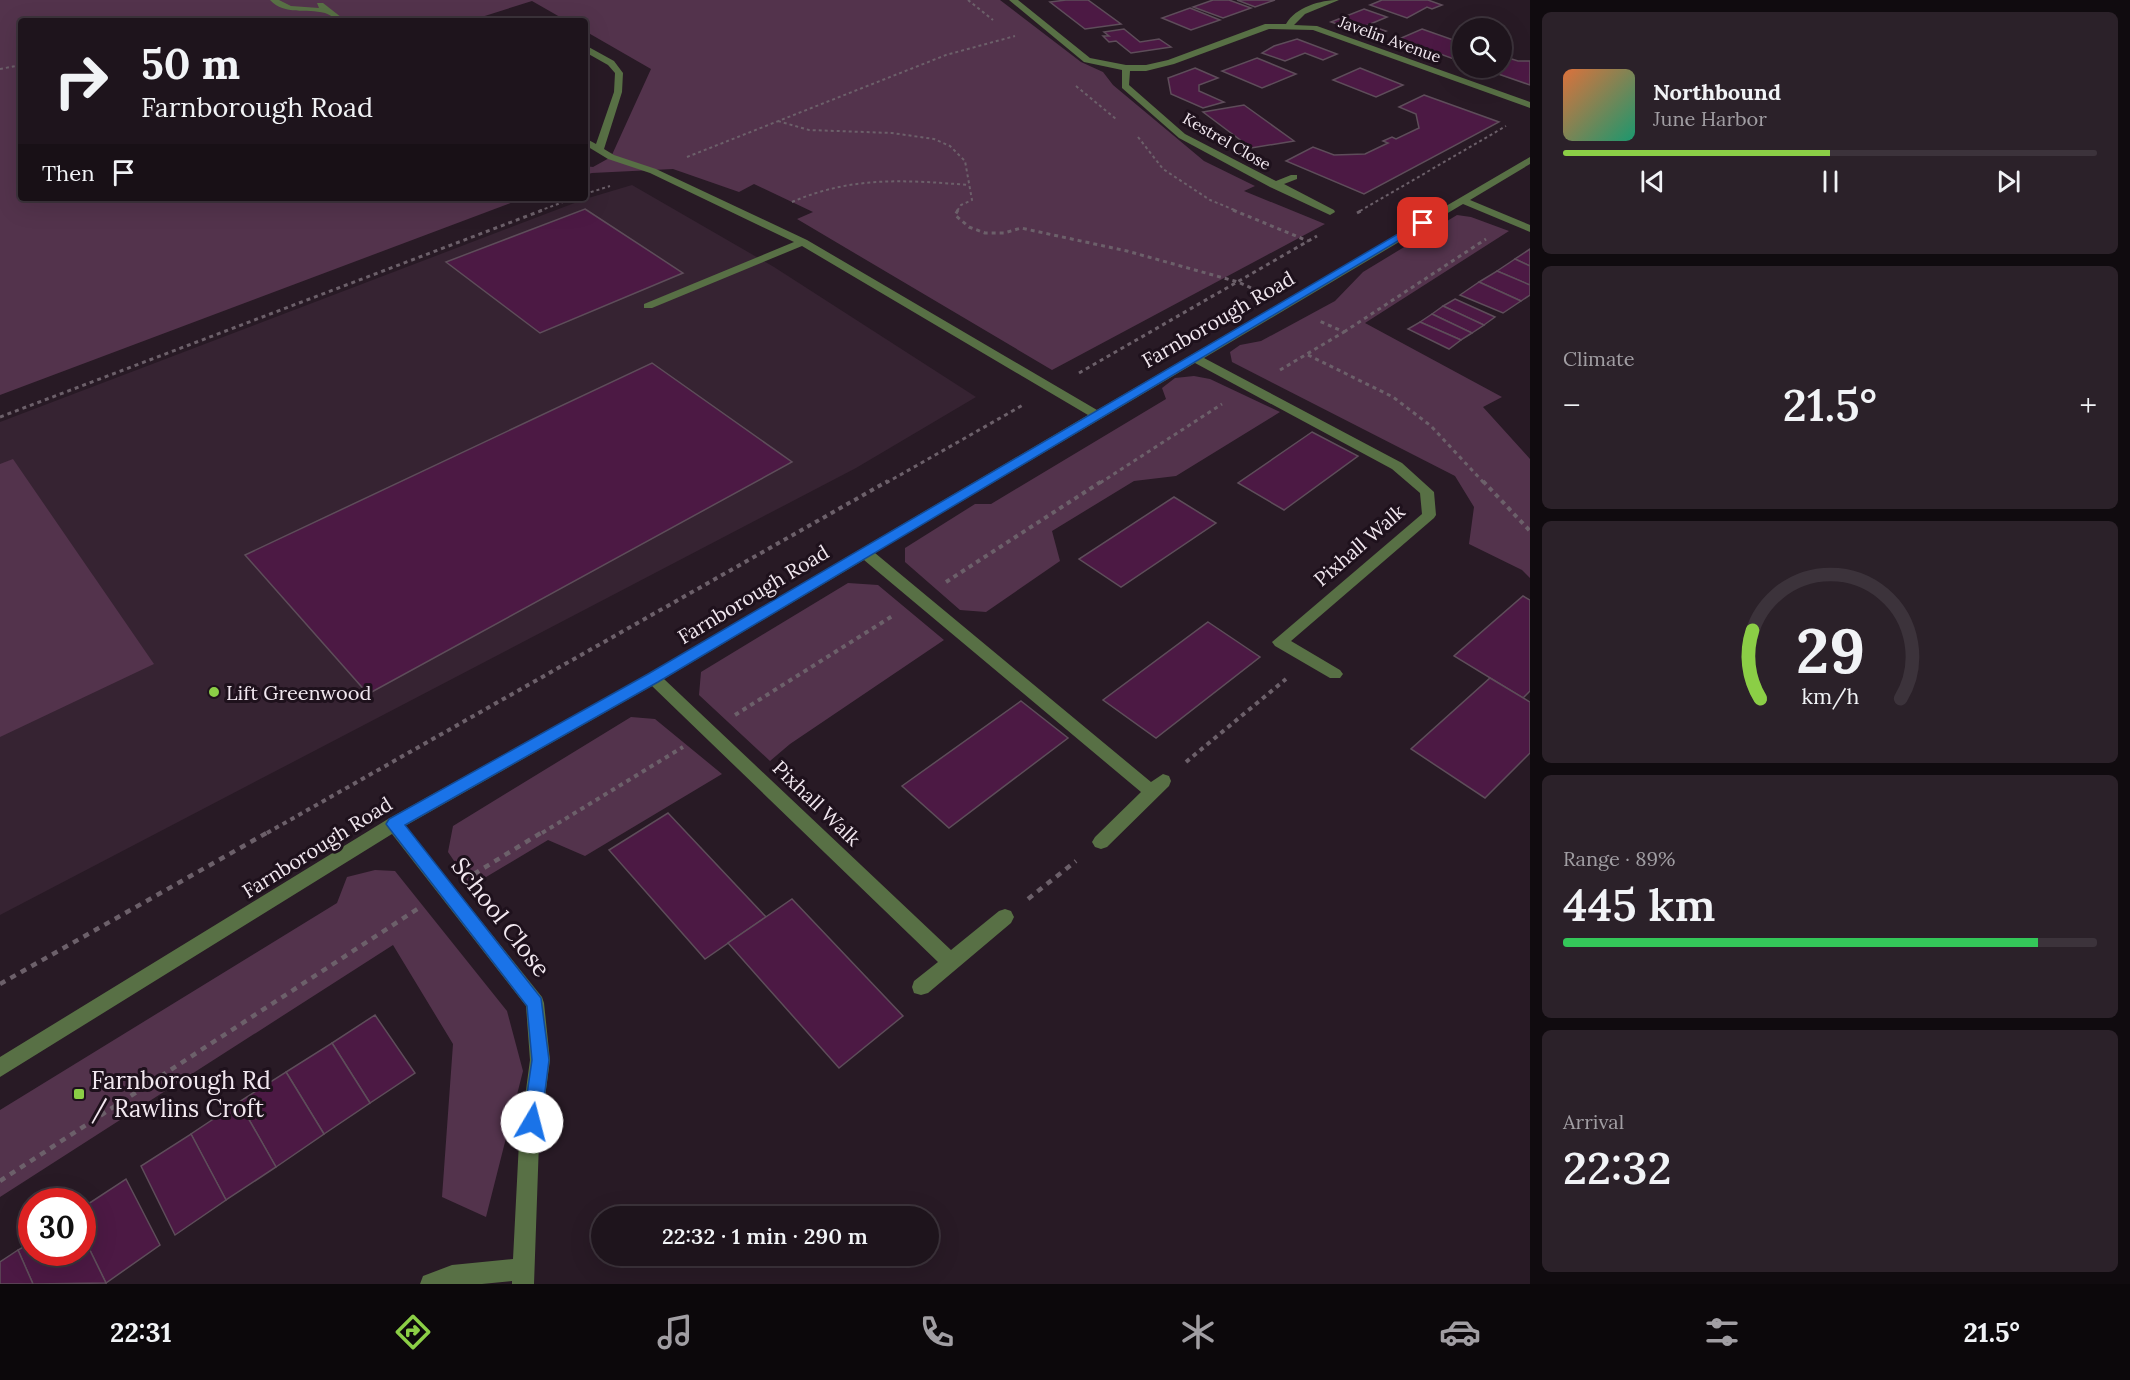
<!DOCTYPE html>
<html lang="en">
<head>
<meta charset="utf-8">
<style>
  :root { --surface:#1e141c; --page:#2b2129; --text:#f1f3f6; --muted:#a19ea3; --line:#3c333b; --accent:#8bce46 }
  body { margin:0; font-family:Lora,serif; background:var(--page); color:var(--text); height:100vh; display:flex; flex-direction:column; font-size:22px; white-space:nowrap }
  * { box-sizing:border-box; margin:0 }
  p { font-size:20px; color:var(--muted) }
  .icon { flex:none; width:33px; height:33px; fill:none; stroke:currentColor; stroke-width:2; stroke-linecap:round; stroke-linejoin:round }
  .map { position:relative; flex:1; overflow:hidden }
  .details { display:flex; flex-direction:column; gap:12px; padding:12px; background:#100b0f; width:600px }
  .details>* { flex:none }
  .hud { position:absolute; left:18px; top:18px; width:570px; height:183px; border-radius:6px; box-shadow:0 6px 24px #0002,0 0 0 2px var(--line); background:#1e141c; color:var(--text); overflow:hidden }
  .fabs { position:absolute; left:1452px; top:18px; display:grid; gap:12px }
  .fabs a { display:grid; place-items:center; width:60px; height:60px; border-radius:50%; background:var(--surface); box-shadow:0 6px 24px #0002,0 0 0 2px var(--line); font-size:30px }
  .speed { position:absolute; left:18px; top:1188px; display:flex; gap:12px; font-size:30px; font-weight:700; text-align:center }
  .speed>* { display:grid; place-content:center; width:78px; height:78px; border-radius:50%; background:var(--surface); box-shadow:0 6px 24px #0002,0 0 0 2px var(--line); line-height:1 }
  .speed .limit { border:9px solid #d22; background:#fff; color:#111 }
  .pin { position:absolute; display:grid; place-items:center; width:51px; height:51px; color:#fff; margin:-26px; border-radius:12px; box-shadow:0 3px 9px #0006 }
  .me { position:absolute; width:66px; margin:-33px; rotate:8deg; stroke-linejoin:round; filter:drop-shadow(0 0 4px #0008) }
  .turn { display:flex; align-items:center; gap:21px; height:126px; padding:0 24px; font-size:27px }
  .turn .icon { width:78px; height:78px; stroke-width:2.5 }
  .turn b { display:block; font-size:42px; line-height:51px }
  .then { display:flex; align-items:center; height:57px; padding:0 24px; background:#0003; gap:12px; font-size:22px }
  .big { font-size:45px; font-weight:600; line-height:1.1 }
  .details .widget { flex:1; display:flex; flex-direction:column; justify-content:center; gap:9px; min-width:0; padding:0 21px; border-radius:9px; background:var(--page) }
  .details .dial { align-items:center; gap:0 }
  .dial svg { height:156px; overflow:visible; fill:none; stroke:var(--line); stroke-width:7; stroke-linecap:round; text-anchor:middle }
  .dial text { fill:var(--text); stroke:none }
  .song { display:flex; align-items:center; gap:18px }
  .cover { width:72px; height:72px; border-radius:9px; background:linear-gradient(135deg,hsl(20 70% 55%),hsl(160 70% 35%)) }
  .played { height:6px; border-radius:3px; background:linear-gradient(90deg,var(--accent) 50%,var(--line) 50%) }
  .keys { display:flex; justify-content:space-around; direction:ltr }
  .heat { display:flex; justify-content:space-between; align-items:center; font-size:33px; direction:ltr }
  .charge { height:9px; border-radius:4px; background:linear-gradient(90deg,#34c759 89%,var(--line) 0) }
  .trip { position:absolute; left:591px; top:1206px; width:348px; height:60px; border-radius:30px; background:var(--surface); box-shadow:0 6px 24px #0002,0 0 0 2px var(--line); font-weight:600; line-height:60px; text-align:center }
  .dock { display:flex; height:96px; justify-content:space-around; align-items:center; background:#0c080b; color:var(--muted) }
  .dock .icon { width:42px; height:42px }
  .dock .active { color:var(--accent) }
  .dock b { font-size:27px; color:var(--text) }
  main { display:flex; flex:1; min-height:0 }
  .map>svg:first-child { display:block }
  .built { fill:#362332 }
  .green { fill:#53334c }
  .building { fill:#4c1944; stroke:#5e4d5a; stroke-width:1.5 }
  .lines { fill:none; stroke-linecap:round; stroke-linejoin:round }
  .path-far3 { stroke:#6c606a; stroke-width:2; stroke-dasharray:3 3; stroke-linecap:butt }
  .path-far2 { stroke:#6c606a; stroke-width:3; stroke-dasharray:4 4; stroke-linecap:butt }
  .path-far1 { stroke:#6c606a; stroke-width:4; stroke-dasharray:4.5 4.5; stroke-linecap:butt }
  .path { stroke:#6c606a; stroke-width:4.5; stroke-dasharray:6 6; stroke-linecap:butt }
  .minor { fill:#587045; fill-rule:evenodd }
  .route { fill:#1a73e8; stroke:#114b97; stroke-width:1.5 }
  .poi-dot { fill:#8bce46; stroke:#1e111c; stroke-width:2 }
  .labels { text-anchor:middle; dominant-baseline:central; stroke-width:6; stroke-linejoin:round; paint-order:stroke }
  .far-street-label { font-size:16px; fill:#f1e7ef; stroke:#1e111c }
  .street-label { font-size:20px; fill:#f1e7ef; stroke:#1e111c }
  .poi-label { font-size:20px; fill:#f1e7ef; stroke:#1e111c; text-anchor:start }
  .near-street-label { font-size:24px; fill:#f1e7ef; stroke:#1e111c }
  .near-poi-label { font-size:24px; fill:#f1e7ef; stroke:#1e111c; text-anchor:start }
</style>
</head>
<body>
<main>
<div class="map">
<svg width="1530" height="1284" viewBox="0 0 1530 1284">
  <rect width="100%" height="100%" fill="#281a25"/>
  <polygon class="built" points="632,185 774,267 976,397 856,468 0,915 0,422 585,199"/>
  <g class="green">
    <polygon points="0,0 1000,0 1081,62 1103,72 1113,85 1204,161 1255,186 1244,191 1325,224 1052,370 797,219 813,212 754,184 739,192 673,169 592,173 585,175 585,166 593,167 611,157 651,69 585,31 585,21 567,21 532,1 469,21 21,21 21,198 524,198 0,395"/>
    <polygon points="1457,215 1471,217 1509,231 1365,323 1502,397 1483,407 1530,459 1530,578 1522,570 1469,544 1474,507 1455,476 1232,362 1230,352 1240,345 1261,341 1335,301 1363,272"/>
    <polygon points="1194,376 1210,379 1280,412 1176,476 1134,481 1052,531 1060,561 986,612 960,610 905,562 905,548 975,504 991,504 1166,399 1162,388 1175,378"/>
    <polygon points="13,459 154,664 0,737 0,464"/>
    <polygon points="848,583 878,585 944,640 790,744 770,761 699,695 701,672"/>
    <polygon points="631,717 655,719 722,774 585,856 548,840 471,886 448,852 453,826"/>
    <polygon points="375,870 395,871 507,1011 523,1071 486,1217 442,1197 453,1044 393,945 0,1197 0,1110 337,903 347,877"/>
  </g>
  <g class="building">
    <polygon points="1066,0 1088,0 1121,24 1085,29 1050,2"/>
    <polygon points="1213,0 1229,0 1251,8 1223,18 1193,7"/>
    <polygon points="1237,0 1275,0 1255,7"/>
    <polygon points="1382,0 1428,0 1442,5 1432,9 1427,7 1407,18 1370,5"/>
    <polygon points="1190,8 1220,20 1191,30 1162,18"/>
    <polygon points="1364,9 1387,17 1368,25 1386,31 1372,37 1344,28 1346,27 1331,22"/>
    <polygon points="1124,29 1140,42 1159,39 1171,47 1131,53 1116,41 1109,42 1103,36 1109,36 1104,32"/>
    <polygon points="1422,29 1462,43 1462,62 1399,39"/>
    <polygon points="1297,39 1337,54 1323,60 1305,53 1285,61 1262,53 1274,46"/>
    <polygon points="1502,56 1518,61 1530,61 1530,85 1481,68 1502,68"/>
    <polygon points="1257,58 1296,74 1262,88 1222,71"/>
    <polygon points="1195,68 1218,78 1199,85 1199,91 1224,102 1203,108 1171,94 1168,78"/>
    <polygon points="1360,68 1403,85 1376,97 1333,80"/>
    <polygon points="1424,95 1499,122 1364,194 1286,161 1313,147 1334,155 1365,154 1388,143 1383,141 1392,137 1396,139 1419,128 1416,114 1399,107"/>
    <polygon points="1244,105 1294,141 1251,148 1203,112"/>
    <polygon points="585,209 683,273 540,333 446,262"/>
    <polygon points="1530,249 1530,266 1515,259"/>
    <polygon points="1515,259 1530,266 1530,285 1497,271"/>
    <polygon points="1497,271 1530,285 1530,295 1521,301 1479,282"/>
    <polygon points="1479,282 1521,301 1503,313 1460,295"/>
    <polygon points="1455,299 1495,317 1484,325 1443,306"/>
    <polygon points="1443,306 1484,325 1472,333 1432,314"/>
    <polygon points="1432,314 1472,333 1461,340 1420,322"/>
    <polygon points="1420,322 1461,340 1449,349 1408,329"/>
    <polygon points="652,363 792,462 368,694 245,555"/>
    <polygon points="1312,432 1358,456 1284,510 1238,483"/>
    <polygon points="1174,497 1216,523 1121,587 1079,559"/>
    <polygon points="1523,596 1530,600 1530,691 1523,698 1454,656"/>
    <polygon points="1208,622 1260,657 1156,738 1103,700"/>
    <polygon points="1490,678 1530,702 1530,753 1485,798 1411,749"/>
    <polygon points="1021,701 1068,738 949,828 902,786"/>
    <polygon points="668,813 766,917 705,959 609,850"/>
    <polygon points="792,899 903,1016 839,1068 728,943"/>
    <polygon points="375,1015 415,1073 370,1103 332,1043"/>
    <polygon points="332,1043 370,1103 324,1134 286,1072"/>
    <polygon points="286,1072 324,1134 276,1167 239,1102"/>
    <polygon points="239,1102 276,1167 226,1200 191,1134"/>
    <polygon points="191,1134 226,1200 175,1235 141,1166"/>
    <polygon points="126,1179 160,1245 106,1283 82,1234 82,1208"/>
    <polygon points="82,1234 106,1283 33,1284 18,1250 32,1242 32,1252 82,1252"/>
    <polygon points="18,1250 33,1284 0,1284 0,1262"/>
  </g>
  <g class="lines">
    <g class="path-far3">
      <polyline points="968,0 993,20"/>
      <polyline points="243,21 253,17"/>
      <polyline points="0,69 21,65"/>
      <polyline points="1076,86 1116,119"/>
      <polyline points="778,121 809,130 892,133 934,139 950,146 965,161 972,200 961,205 957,211"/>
      <polyline points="1138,137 1163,169 1210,200 1237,211"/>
      <polyline points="687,157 946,55 1015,36"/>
      <polyline points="585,194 610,186"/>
      <path d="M 792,202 C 852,176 905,180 969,185"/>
      <polyline points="539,211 574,198"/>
      <polyline points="1360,211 1506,126"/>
    </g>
    <g class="path-far2">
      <polyline points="958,210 955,215 969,227 985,233 1004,233 1021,228 1127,251 1238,282 1256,290"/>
      <polyline points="1233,210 1308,241"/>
      <polyline points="1357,213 1363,210"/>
      <polyline points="1344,332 1486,239"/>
      <polyline points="1308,355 1393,397 1431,426 1484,483"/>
      <polyline points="1280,370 1344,332 1317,320"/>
      <polyline points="1079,373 1317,236"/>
      <polyline points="0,417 543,210"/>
      <polyline points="886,483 1023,405"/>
      <polyline points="1100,483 1222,404"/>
    </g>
    <g class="path-far1">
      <polyline points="1483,481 1530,531"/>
      <polyline points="946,582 1102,481"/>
      <polyline points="735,715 894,615"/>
      <polyline points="1186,762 1286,679"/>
      <polyline points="267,833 888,481"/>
      <polyline points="542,833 683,747"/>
    </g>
    <g class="path">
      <polyline points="474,874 544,831"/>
      <polyline points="1028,899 1076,861"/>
      <polyline points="0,984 270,831"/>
      <polyline points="0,1181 419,908"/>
    </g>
    <g class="minor">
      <path d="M 270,0 L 279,0 L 291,6 L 319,8 L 317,3 L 323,3 L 346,21 C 334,21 334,16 325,13 C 306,8 285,16 270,0 Z"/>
      <path d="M 1009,0 L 1018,0 L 1090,58 L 1126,65 L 1146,65 L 1168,60 L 1265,24 L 1286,24 C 1296,7 1320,0 1339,0 L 1305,14 L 1294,25 L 1317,26 L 1530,102 L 1530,108 L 1313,30 L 1269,29 L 1174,64 L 1146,71 L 1130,71 L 1129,85 L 1185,134 L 1276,181 L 1291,175 L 1297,175 L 1297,179 L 1284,184 L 1334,210 L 1335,212 L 1330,215 L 1270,187 L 1179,138 L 1122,88 L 1122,70 L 1084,62 Z"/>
      <polygon points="527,16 541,21 507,21 508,19"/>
      <polygon points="585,45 614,61 623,73 622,92 604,149 614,155 656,169 807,240 1097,410 1530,157 1530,164 1470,200 1530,225 1530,232 1463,204 1204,358 1402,463 1434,492 1436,515 1434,518 1291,641 1340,670 1343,674 1340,678 1330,678 1275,646 1272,642 1422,514 1420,493 1392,469 1195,363 875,553 1151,782 1163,774 1169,776 1171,781 1169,786 1107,847 1101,849 1095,847 1092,842 1095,837 1141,792 864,560 664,679 951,950 999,911 1005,909 1011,911 1014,917 1011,923 928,993 921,995 914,993 912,987 914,981 938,962 652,686 405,826 542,997 544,1003 550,1060 539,1142 534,1284 512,1284 512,1281 482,1284 420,1284 423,1276 452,1265 513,1259 519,1142 530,1060 526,1006 392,834 0,1077 0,1057 388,819 648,674 1088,415 802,246 652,308 644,308 644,304 794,242 650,173 608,159 585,145 585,138 596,144 614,92 615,73 608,65 585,52"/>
    </g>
  </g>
  <polygon class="route" points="1420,221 1428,223 658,682 405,825 541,998 549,1060 541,1122 539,1128 532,1131 526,1128 523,1122 532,1060 527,1006 389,828 386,824 389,819 648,674"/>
  <g class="poi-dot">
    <circle cx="214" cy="692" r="6"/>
    <rect x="73" y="1088" width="12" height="12" rx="3"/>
  </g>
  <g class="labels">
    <g class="far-street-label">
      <text transform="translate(1390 39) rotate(20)">Javelin Avenue</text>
      <text transform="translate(1227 141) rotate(30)">Kestrel Close</text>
    </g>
    <g class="street-label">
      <text transform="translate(1218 319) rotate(-30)">Farnborough Road</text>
      <text transform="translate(1359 545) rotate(-41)">Pixhall Walk</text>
      <text transform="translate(753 594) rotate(-31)">Farnborough Road</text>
      <text transform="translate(817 803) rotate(44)">Pixhall Walk</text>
      <text transform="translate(317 847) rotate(-32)">Farnborough Road</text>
    </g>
    <g class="poi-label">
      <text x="226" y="692">Lift Greenwood</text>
    </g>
    <g class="near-street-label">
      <text transform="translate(501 917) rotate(52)">School Close</text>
    </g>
    <g class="near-poi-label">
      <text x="91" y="1080">Farnborough Rd<tspan x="91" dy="28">/ Rawlins Croft</tspan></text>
    </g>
  </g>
</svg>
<div class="fabs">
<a><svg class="icon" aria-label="search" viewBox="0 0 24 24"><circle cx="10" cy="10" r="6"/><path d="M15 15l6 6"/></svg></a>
</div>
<div class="speed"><div class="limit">30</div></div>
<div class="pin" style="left:1423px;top:223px;background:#d93025"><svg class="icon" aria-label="arrive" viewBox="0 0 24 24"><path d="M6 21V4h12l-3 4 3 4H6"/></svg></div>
<svg class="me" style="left:532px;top:1122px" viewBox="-20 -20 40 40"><circle r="19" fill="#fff"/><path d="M0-13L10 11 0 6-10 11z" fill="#1a73e8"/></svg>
<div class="trip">22:32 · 1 min · 290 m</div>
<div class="hud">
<div class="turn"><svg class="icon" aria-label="right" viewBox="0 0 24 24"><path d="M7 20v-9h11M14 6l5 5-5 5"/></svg><div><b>50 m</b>Farnborough Road</div></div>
<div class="then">Then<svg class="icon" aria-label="arrive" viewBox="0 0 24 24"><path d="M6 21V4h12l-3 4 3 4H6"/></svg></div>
</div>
</div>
<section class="details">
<div class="widget">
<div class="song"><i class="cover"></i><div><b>Northbound</b><p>June Harbor</p></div></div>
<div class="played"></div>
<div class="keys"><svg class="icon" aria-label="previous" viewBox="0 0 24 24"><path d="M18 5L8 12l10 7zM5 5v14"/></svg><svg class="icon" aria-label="pause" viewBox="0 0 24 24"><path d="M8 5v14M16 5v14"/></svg><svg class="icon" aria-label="next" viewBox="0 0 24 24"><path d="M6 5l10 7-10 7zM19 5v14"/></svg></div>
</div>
<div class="widget"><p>Climate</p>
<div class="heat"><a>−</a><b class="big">21.5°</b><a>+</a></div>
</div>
<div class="widget dial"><svg viewBox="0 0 100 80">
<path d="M14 69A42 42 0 1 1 86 69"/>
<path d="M14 69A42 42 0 0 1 10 34" stroke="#8bce46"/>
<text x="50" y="56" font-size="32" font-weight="700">29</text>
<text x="50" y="72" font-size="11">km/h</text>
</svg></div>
<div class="widget"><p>Range · 89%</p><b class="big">445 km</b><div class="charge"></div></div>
<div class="widget"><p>Arrival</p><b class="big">22:32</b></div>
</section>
</main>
<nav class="dock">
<b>22:31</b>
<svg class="icon active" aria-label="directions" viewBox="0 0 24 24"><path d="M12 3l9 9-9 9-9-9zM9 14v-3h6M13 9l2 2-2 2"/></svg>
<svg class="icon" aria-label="music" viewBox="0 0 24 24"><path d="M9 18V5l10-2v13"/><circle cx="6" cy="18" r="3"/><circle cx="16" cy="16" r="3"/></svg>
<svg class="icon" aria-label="phone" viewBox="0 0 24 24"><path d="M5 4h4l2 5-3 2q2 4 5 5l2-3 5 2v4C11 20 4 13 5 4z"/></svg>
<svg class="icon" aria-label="climate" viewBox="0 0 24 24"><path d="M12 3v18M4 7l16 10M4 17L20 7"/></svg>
<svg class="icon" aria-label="car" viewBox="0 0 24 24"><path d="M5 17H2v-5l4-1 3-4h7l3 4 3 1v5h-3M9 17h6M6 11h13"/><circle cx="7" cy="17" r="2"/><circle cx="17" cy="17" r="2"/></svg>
<svg class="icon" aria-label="filters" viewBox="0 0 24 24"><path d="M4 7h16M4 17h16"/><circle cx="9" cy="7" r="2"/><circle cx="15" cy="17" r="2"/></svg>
<b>21.5°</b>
</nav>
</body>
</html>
